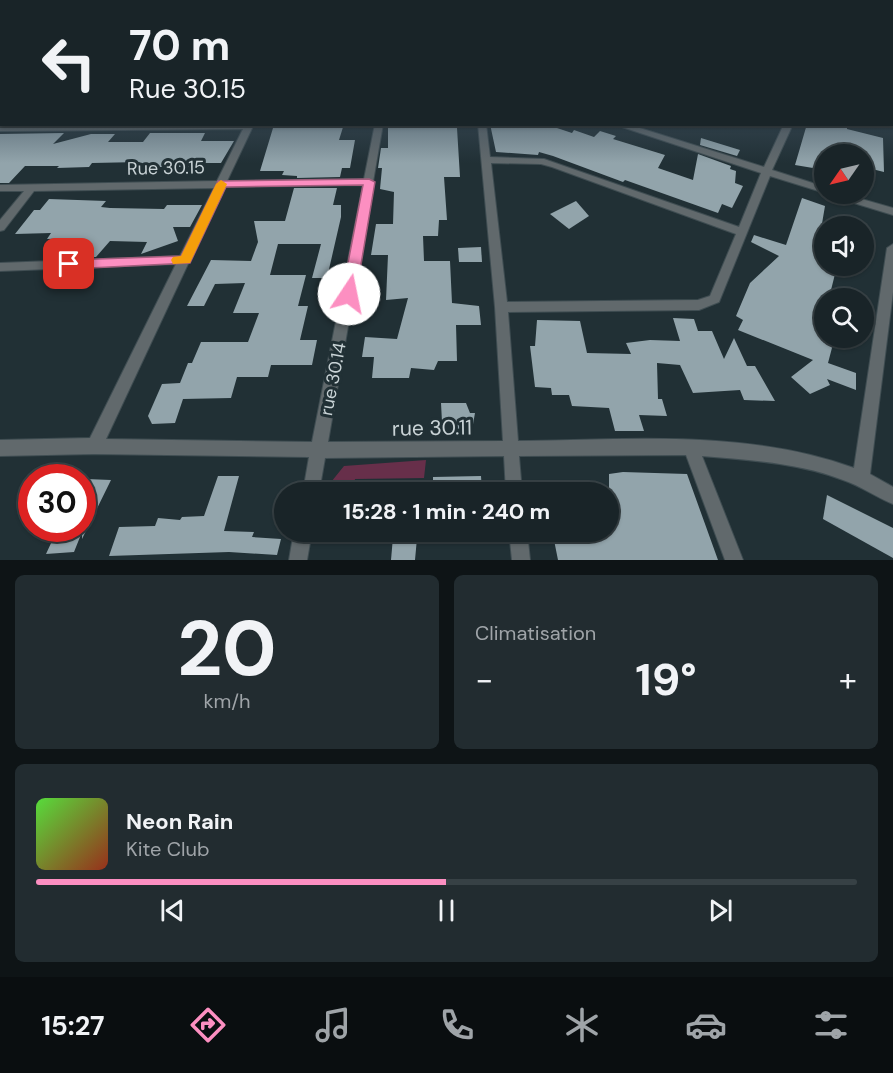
<!DOCTYPE html>
<html lang="fr">
<head>
<meta charset="utf-8">
<style>
  :root { --surface:#192428; --page:#222c30; --text:#f1f3f6; --muted:#9fa4a8; --line:#374145; --accent:#fc8fc1 }
  body { margin:0; font-family:"DM Sans",sans-serif; background:var(--page); color:var(--text); height:100vh; display:flex; flex-direction:column; font-size:22px; white-space:nowrap }
  * { box-sizing:border-box; margin:0 }
  p { font-size:20px; color:var(--muted) }
  .icon { flex:none; width:33px; height:33px; fill:none; stroke:currentColor; stroke-width:2; stroke-linecap:round; stroke-linejoin:round }
  .map { position:relative; height:560px; overflow:hidden }
  .panel { display:flex; flex-direction:column; gap:15px; padding:15px; background:#0e1416; flex:1 }
  .panel>* { flex:none }
  .guide { position:absolute; left:0px; top:0px; width:894px; height:126px; box-shadow:0 2px 4px #0004,0 0 0 2px var(--line); background:#192428; color:var(--text); overflow:hidden }
  .needle { width:39px; rotate:236deg }
  .buttons { position:absolute; left:814px; top:144px; display:grid; gap:12px }
  .buttons a { display:grid; place-items:center; width:60px; height:60px; border-radius:50%; background:var(--surface); box-shadow:0 2px 4px #0004,0 0 0 2px var(--line); font-size:30px }
  .speed { position:absolute; left:18px; top:464px; display:flex; gap:12px; font-size:30px; font-weight:700; text-align:center }
  .speed>* { display:grid; place-content:center; width:78px; height:78px; border-radius:50%; background:var(--surface); box-shadow:0 2px 4px #0004,0 0 0 2px var(--line); line-height:1 }
  .speed .limit { border:9px solid #d22; background:#fff; color:#111 }
  .pin { position:absolute; display:grid; place-items:center; width:51px; height:51px; color:#fff; margin:-26px; border-radius:12px; box-shadow:0 3px 9px #0006 }
  .me { position:absolute; width:66px; margin:-33px; rotate:11deg; stroke-linejoin:round; filter:drop-shadow(0 0 4px #0008) }
  .turn { display:flex; align-items:center; gap:21px; height:126px; padding:0 30px; font-size:27px }
  .turn .icon { width:78px; height:78px; stroke-width:2.5 }
  .turn b { display:block; font-size:42px; line-height:51px }
  .big { font-size:45px; font-weight:700; line-height:1.1 }
  .panel .card { flex:1; display:flex; flex-direction:column; justify-content:center; gap:9px; min-width:0; padding:0 21px; border-radius:9px; background:var(--page) }
  .panel .dial { align-items:center; gap:0 }
  .dial b { font-size:78px; line-height:1 }
  .song { display:flex; align-items:center; gap:18px }
  .cover { width:72px; height:72px; border-radius:9px; background:linear-gradient(135deg,hsl(110 70% 55%),hsl(10 70% 35%)) }
  .played { height:6px; border-radius:3px; background:linear-gradient(90deg,var(--accent) 50%,var(--line) 50%) }
  .keys { display:flex; justify-content:space-around; direction:ltr }
  .heat { display:flex; justify-content:space-between; align-items:center; font-size:33px; direction:ltr }
  .panel .tiles { flex:1; display:grid; gap:15px; grid-template-columns:1fr 1fr }
  .card:last-child { grid-column:span 2 }
  .trip { position:absolute; left:274px; top:482px; width:345px; height:60px; border-radius:30px; background:var(--surface); box-shadow:0 2px 4px #0004,0 0 0 2px var(--line); font-weight:700; line-height:60px; text-align:center }
  .tab-bar { display:flex; height:96px; justify-content:space-around; align-items:center; background:#0a0e10; color:var(--muted) }
  .tab-bar .icon { width:42px; height:42px }
  .tab-bar .active { color:var(--accent) }
  .tab-bar b { font-size:27px; color:var(--text) }
  .map>svg:first-child { display:block }
  .green { fill:#672f4a }
  .building { fill:#92a4ab }
  .lines { fill:none; stroke-linecap:round; stroke-linejoin:round }
  .minor-casing { stroke:#3f4d52; stroke-width:2 }
  .tertiary-casing { stroke:#3f4d52; stroke-width:2 }
  .minor { fill:#61696c; fill-rule:evenodd }
  .tertiary { fill:#61696c; fill-rule:evenodd }
  .route { fill:#fc8fc1; stroke:#a45d7d; stroke-width:1.5 }
  .slow { fill:#f59e0b }
  .labels { text-anchor:middle; dominant-baseline:central; stroke-width:6; stroke-linejoin:round; paint-order:stroke }
  .street-label { font-size:18px; fill:#c9d3d6; stroke:#213035 }
  .near-street-label { font-size:21px; fill:#c9d3d6; stroke:#213035 }
</style>
</head>
<body>
<div class="map">
<svg width="893" height="560" viewBox="0 0 893 560">
  <rect width="100%" height="100%" fill="#213035"/>
  <polygon class="green" points="426,460 424,478 355,479 353,492 323,492 344,466"/>
  <g class="building">
    <polygon points="344,124 339,140 355,140 350,168 342,168 340,177 297,178 297,176 282,175 284,171 260,171 273,128"/>
    <polygon points="388,124 457,128 460,177 444,177 447,220 439,220 438,236 423,236 424,261 450,261 452,303 479,306 481,325 456,325 457,361 438,361 434,370 411,368 409,378 372,378 374,357 362,357 365,337 397,339 408,298 386,300 388,255 371,255 376,224 393,224 394,192 380,189 382,168 378,168 381,148 388,148"/>
    <polygon points="490,124 545,124 572,133 574,130 594,137 600,131 616,136 613,139 665,155 658,168 693,180 698,154 731,166 730,169 736,171 735,183 743,186 732,208 722,204 718,213 625,180 623,182 553,156 539,152 538,155 496,152"/>
    <polygon points="807,124 847,124 847,129 883,138 884,172 864,167 864,154 825,154 825,170 795,165"/>
    <polygon points="64,133 53,144 91,134 115,134 108,142 143,142 150,133 205,133 201,141 234,141 221,163 203,163 200,167 137,167 140,162 92,163 89,167 57,168 59,166 25,166 9,183 0,183 0,134"/>
    <polygon points="701,138 740,150 737,156 700,145"/>
    <polygon points="294,188 337,188 333,205 341,205 341,217 327,278 312,278 321,244 278,244 270,275 306,275 298,306 308,306 300,340 317,340 312,365 271,365 268,377 237,377 231,398 183,399 175,423 152,424 148,416 162,384 180,383 188,363 192,363 201,342 248,342 259,313 233,313 245,283 215,284 204,306 187,306 211,260 251,261 258,242 254,221 285,221"/>
    <polygon points="802,198 825,206 818,247 825,241 825,266 837,266 829,298 825,298 823,342 830,346 833,344 828,363 856,373 856,390 827,379 830,385 810,394 791,377 813,360 738,330 743,320 736,316 750,283 779,256 751,242 754,235 786,245"/>
    <polygon points="49,199 106,201 101,207 110,208 164,209 167,205 202,205 190,227 173,227 178,241 141,254 147,242 110,241 96,257 72,258 67,257 70,254 57,254 69,238 47,239 51,233 15,234 34,210 40,210"/>
    <polygon points="576,201 589,216 569,229 550,214"/>
    <polygon points="481,247 482,262 459,262 458,248"/>
    <polygon points="673,318 694,319 698,331 712,331 724,359 734,338 747,366 755,366 775,401 744,400 740,390 693,393 680,365 657,363 658,399 662,399 667,416 639,415 644,431 615,431 609,408 572,406 569,395 552,395 551,388 535,387 530,346 535,346 537,320 580,321 587,353 631,354 626,343 650,340 680,341"/>
    <polygon points="441,403 466,403 470,413 475,413 472,430 453,428 455,422 442,422"/>
    <polygon points="623,472 687,474 718,560 558,560 553,535 577,540 575,531 609,531 609,474"/>
    <polygon points="218,476 239,476 224,531 254,532 252,537 281,539 277,555 229,552 109,556 119,527 155,526 158,518 180,520 182,517 204,516"/>
    <polygon points="481,476 482,491 433,492 433,477"/>
    <polygon points="86,479 111,480 82,539 82,532 74,552 46,554 58,528 82,528 82,486"/>
    <polygon points="827,495 893,528 893,558 823,519"/>
    <polygon points="393,537 417,538 415,560 391,560"/>
  </g>
  <g class="lines">
    <g class="minor-casing">
      <g id="minor">
        <path d="M 254,124 L 227,181 L 364,179 L 375,124 L 383,124 L 328,442 L 503,441 L 495,307 L 478,124 L 486,124 L 490,157 L 544,159 L 739,227 L 761,173 L 613,124 L 627,124 L 764,167 L 784,124 L 793,124 L 772,170 L 825,187 L 825,193 L 770,176 L 719,302 L 699,310 L 508,312 L 518,441 C 629,440 748,429 854,468 L 887,248 L 893,244 L 893,292 L 870,474 L 893,487 L 893,504 C 876,497 861,486 843,480 C 799,463 749,460 702,456 L 743,560 L 725,560 L 686,455 L 519,456 L 522,492 L 506,492 L 504,456 L 325,458 L 319,492 L 303,492 L 309,457 L 94,454 L 0,456 L 0,440 L 90,438 L 176,264 L 0,271 L 0,263 L 180,256 L 214,188 L 34,191 L 4,230 L 0,231 L 0,220 L 24,191 L 0,191 L 0,185 L 217,181 L 243,129 L 0,131 L 0,125 ZM 491,163 L 541,164 L 552,167 L 736,234 L 710,296 L 698,300 L 507,302 ZM 363,185 L 312,442 L 106,439 L 224,187 Z"/>
        <polygon points="830,194 844,194 893,208 893,215 831,196"/>
        <polygon points="294,531 312,531 307,560 289,560"/>
        <polygon points="509,531 527,531 530,560 512,560"/>
      </g>
    </g>
    <g class="tertiary-casing">
      <polygon id="tertiary" points="0,97 2,97 0,102"/>
    </g>
    <use href="#minor" class="minor"/>
    <use href="#tertiary" class="tertiary"/>
  </g>
  <linearGradient id="sky" x2="0" y2="1"><stop stop-color="#121a1d"/><stop offset="0.52" stop-color="#3d4e5c"/><stop offset="1" stop-color="#3d4e5c" stop-opacity="0"/></linearGradient>
  <rect width="893" height="163" fill="url(#sky)"/>
  <polygon class="route" points="369,179 375,182 356,294 349,299 342,294 363,185 226,187 190,263 69,269 63,264 69,260 181,256 218,181"/>
  <polygon class="slow" points="221,180 227,184 190,263 173,264 171,260 173,257 181,256 216,184"/>
  <g class="labels">
    <g class="street-label">
      <text transform="translate(166 168) rotate(-1)">Rue 30.15</text>
      <text transform="translate(333 379) rotate(-79)">rue 30.14</text>
    </g>
    <g class="near-street-label">
      <text transform="translate(432 428) rotate(-1)">rue 30.11</text>
    </g>
  </g>
</svg>
<div class="buttons">
<a><svg class="needle" viewBox="-14 -14 28 28"><path d="M0-13l5 13h-10z" fill="#e53935"/><path d="M0 13l5-13h-10z" fill="#9fa4a8"/></svg></a>
<a><svg class="icon" aria-label="sound" viewBox="0 0 24 24"><path d="M4 9h4l5-4v14l-5-4H4zM17 9q2 3 0 6"/></svg></a>
<a><svg class="icon" aria-label="search" viewBox="0 0 24 24"><circle cx="10" cy="10" r="6"/><path d="M15 15l6 6"/></svg></a>
</div>
<div class="speed"><div class="limit">30</div></div>
<div class="pin" style="left:69px;top:264px;background:#d93025"><svg class="icon" aria-label="arrive" viewBox="0 0 24 24"><path d="M6 21V4h12l-3 4 3 4H6"/></svg></div>
<svg class="me" style="left:349px;top:294px" viewBox="-20 -20 40 40"><circle r="19" fill="#fff"/><path d="M0-13L10 11 0 6-10 11z" fill="#fc8fc1"/></svg>
<div class="trip">15:28 · 1 min · 240 m</div>
<div class="guide">
<div class="turn"><svg class="icon" aria-label="left" viewBox="0 0 24 24"><path d="M17 20v-9H6M10 6l-5 5 5 5"/></svg><div><b>70 m</b>Rue 30.15</div></div>
</div>
</div>
<section class="panel">
<div class="tiles">
<div class="card dial"><b>20</b><p>km/h</p></div>
<div class="card"><p>Climatisation</p>
<div class="heat"><a>−</a><b class="big">19°</b><a>+</a></div>
</div>
<div class="card">
<div class="song"><i class="cover"></i><div><b>Neon Rain</b><p>Kite Club</p></div></div>
<div class="played"></div>
<div class="keys"><svg class="icon" aria-label="previous" viewBox="0 0 24 24"><path d="M18 5L8 12l10 7zM5 5v14"/></svg><svg class="icon" aria-label="pause" viewBox="0 0 24 24"><path d="M8 5v14M16 5v14"/></svg><svg class="icon" aria-label="next" viewBox="0 0 24 24"><path d="M6 5l10 7-10 7zM19 5v14"/></svg></div>
</div>
</div>
</section>
<nav class="tab-bar">
<b>15:27</b>
<svg class="icon active" aria-label="directions" viewBox="0 0 24 24"><path d="M12 3l9 9-9 9-9-9zM9 14v-3h6M13 9l2 2-2 2"/></svg>
<svg class="icon" aria-label="music" viewBox="0 0 24 24"><path d="M9 18V5l10-2v13"/><circle cx="6" cy="18" r="3"/><circle cx="16" cy="16" r="3"/></svg>
<svg class="icon" aria-label="phone" viewBox="0 0 24 24"><path d="M5 4h4l2 5-3 2q2 4 5 5l2-3 5 2v4C11 20 4 13 5 4z"/></svg>
<svg class="icon" aria-label="climate" viewBox="0 0 24 24"><path d="M12 3v18M4 7l16 10M4 17L20 7"/></svg>
<svg class="icon" aria-label="car" viewBox="0 0 24 24"><path d="M5 17H2v-5l4-1 3-4h7l3 4 3 1v5h-3M9 17h6M6 11h13"/><circle cx="7" cy="17" r="2"/><circle cx="17" cy="17" r="2"/></svg>
<svg class="icon" aria-label="filters" viewBox="0 0 24 24"><path d="M4 7h16M4 17h16"/><circle cx="9" cy="7" r="2"/><circle cx="15" cy="17" r="2"/></svg>
</nav>
</body>
</html>
